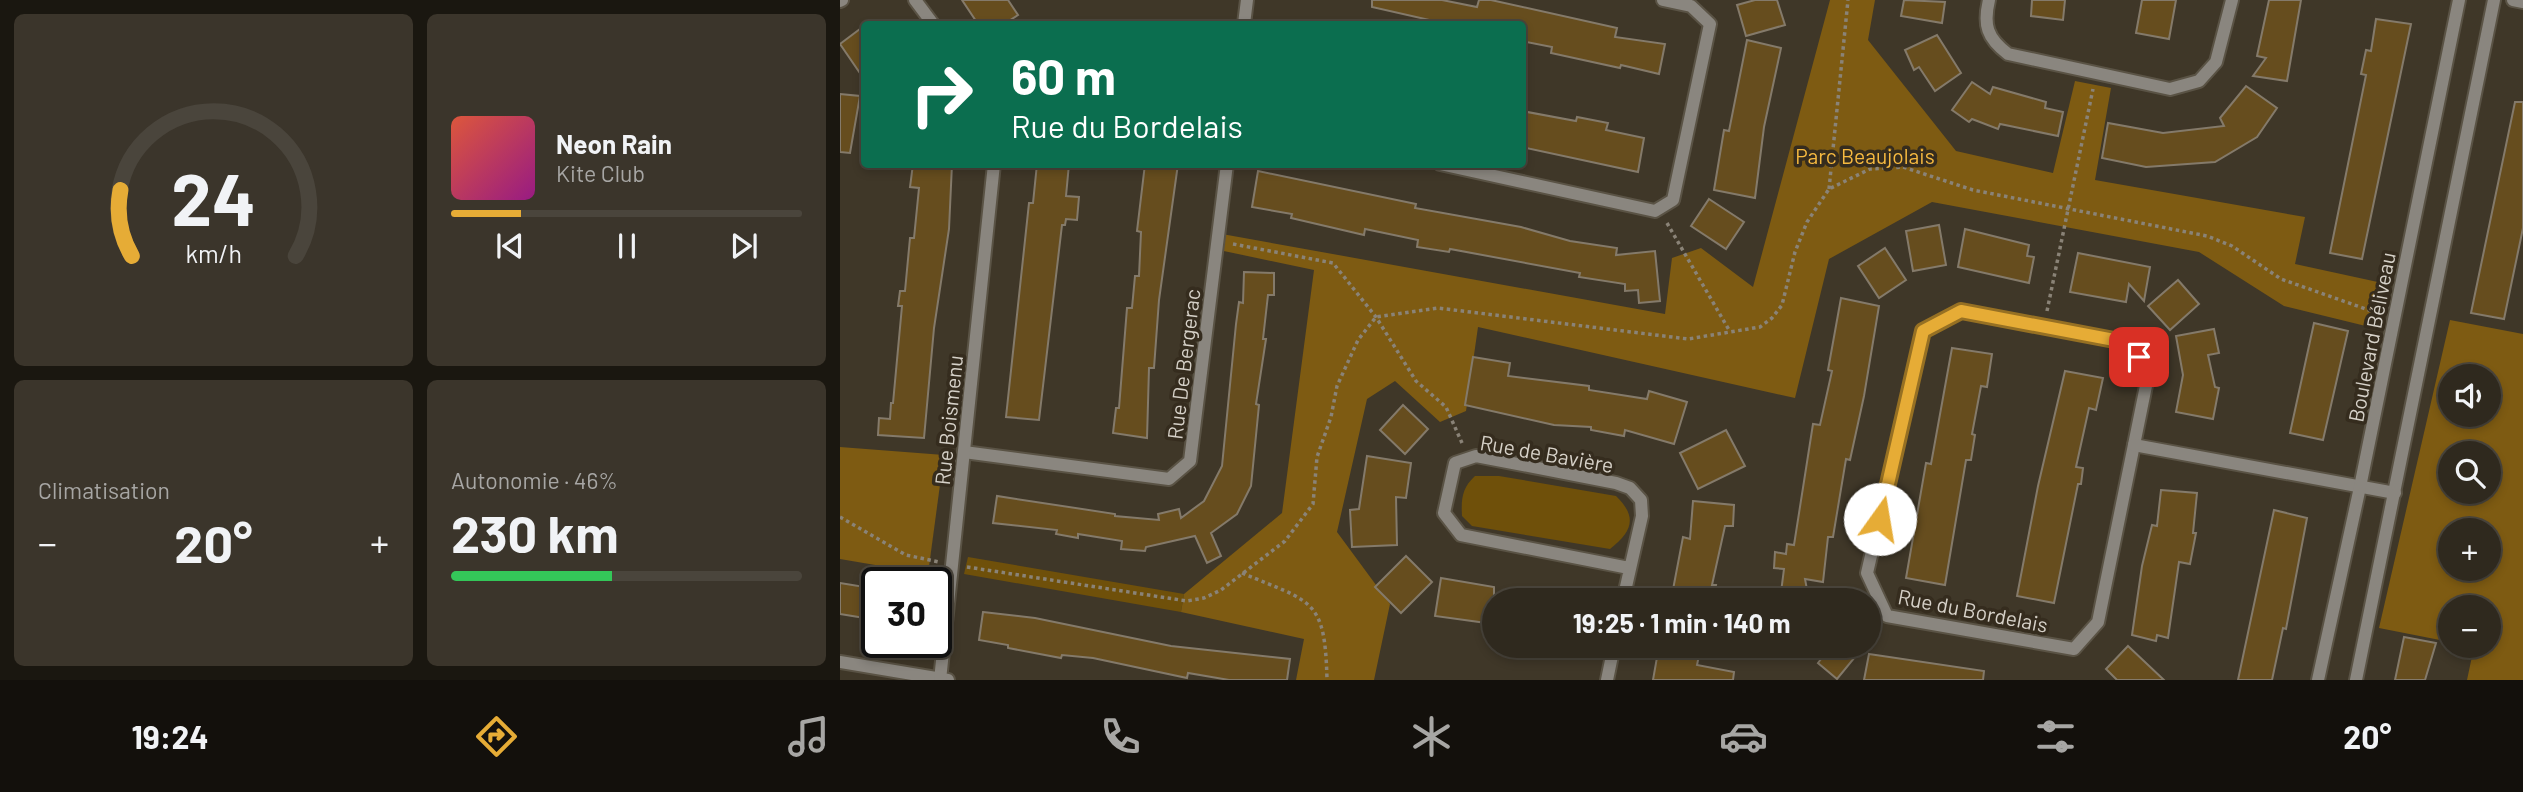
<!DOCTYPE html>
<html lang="fr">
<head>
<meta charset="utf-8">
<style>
  :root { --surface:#2f291e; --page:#3b352b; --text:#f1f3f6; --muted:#a7a6a4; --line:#4a453c; --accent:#e6ac36 }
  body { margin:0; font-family:Barlow,sans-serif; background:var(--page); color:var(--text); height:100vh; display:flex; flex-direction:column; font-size:26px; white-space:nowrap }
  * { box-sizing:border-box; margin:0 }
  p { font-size:23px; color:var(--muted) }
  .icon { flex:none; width:38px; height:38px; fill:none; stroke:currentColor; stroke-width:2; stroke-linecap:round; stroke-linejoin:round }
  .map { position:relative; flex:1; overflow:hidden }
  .panel { display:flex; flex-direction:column; gap:14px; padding:14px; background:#1a1710; width:840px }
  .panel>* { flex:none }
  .hud { position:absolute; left:21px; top:21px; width:665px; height:147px; border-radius:7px; box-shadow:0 4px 10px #0003,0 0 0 2px var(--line); background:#0b6e4f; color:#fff; overflow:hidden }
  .controls { position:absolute; left:1598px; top:364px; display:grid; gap:14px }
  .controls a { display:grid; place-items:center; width:63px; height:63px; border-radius:50%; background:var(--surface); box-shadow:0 4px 10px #0003,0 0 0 2px var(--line); font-size:35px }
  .speed { position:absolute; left:21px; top:567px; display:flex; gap:14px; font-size:35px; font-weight:700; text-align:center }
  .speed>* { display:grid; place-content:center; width:91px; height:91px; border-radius:50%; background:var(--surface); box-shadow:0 4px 10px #0003,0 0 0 2px var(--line); line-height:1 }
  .speed .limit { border:4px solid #111; border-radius:10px; background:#fff; color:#111 }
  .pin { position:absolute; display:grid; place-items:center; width:60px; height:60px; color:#fff; margin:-30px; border-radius:14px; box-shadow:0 4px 10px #0006 }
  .me { position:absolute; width:77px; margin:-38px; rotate:13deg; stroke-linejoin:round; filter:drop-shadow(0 0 5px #0008) }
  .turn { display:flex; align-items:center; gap:24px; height:147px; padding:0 35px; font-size:32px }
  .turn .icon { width:91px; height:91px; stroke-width:2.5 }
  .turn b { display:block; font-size:49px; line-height:60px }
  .big { font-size:52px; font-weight:700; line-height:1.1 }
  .panel .tile { flex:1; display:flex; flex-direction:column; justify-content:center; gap:10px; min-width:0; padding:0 24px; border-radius:10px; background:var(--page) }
  .panel .dial { align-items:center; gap:0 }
  .dial svg { height:182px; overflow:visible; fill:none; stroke:var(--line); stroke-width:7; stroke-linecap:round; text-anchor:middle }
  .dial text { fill:var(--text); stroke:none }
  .song { display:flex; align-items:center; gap:21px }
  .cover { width:84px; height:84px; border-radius:10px; background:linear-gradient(135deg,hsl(10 70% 55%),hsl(310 70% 35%)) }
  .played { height:7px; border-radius:4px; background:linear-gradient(90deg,var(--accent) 20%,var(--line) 20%) }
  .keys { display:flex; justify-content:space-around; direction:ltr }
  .heat { display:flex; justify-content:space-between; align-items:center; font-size:38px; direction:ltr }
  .charge { height:10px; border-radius:5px; background:linear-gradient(90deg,#34c759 46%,var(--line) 0) }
  .panel .tiles { flex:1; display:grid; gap:14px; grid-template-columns:repeat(2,1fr) }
  .trip { position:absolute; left:642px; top:588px; width:399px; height:70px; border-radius:35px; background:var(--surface); box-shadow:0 4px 10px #0003,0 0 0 2px var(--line); font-weight:700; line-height:70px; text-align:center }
  .dock { display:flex; height:112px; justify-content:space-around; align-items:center; background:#13100c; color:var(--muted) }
  .dock .icon { width:49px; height:49px }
  .dock .selected { color:var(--accent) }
  .dock b { font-size:32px; color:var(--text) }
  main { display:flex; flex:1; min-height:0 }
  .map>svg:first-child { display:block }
  .green { fill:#6f500a }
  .forest { fill:#7e5b12; fill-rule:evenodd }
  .building { fill:#664d1e; stroke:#847a6a; stroke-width:2 }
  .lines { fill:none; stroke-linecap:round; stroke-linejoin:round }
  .minor-casing { stroke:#5a5345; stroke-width:16 }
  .path { stroke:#8a8377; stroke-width:3.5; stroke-dasharray:3.5 3.5; stroke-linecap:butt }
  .minor { stroke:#8a867f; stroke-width:12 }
  .route-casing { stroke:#967023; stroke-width:18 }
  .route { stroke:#e6ac36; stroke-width:12 }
  .labels { text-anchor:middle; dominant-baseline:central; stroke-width:7; stroke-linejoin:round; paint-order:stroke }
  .park-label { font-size:21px; fill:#f7ba40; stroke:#352c1e }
  .street-label { font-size:21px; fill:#d6d1c8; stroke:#352c1e }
</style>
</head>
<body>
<main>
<section class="panel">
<div class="tiles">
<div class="tile dial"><svg viewBox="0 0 100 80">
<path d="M14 69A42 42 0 1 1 86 69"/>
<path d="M14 69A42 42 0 0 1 9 40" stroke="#e6ac36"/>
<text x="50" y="56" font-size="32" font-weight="700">24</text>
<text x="50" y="72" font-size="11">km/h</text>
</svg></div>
<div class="tile">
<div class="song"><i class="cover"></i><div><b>Neon Rain</b><p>Kite Club</p></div></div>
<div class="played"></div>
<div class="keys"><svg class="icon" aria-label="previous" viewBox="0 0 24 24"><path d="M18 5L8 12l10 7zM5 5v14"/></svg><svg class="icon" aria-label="pause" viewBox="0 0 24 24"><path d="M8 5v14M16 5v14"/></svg><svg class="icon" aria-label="next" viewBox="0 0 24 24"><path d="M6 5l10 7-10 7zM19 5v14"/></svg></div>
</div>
<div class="tile"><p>Climatisation</p>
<div class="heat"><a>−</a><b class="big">20°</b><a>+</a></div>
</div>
<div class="tile"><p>Autonomie · 46%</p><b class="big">230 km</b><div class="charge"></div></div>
</div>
</section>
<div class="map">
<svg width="1683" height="680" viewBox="0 0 1683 680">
  <rect width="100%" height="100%" fill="#3f3728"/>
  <g class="green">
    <path d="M 635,476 L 659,476 L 776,496 C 798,517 792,532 770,549 L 632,526 L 622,516 C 621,499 622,488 635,476 Z"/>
    <polygon points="128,557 344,594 341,612 124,574"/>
  </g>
  <g class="forest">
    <polygon points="990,0 1035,0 1028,40 1116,151 1213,173 1235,81 1271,88 1255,180 1465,217 1455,264 1547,284 1538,329 1444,306 1359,252 1092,202 989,259 955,398 638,327 626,411 600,422 555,381 527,399 497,532 550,604 534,680 456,680 464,639 341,612 344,594 442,513 474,270 379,250 382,234 825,314 832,258 861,248 913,287"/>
    <path d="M 1610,320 L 1683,334 L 1683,680 L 1627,680 L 1634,647 L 1630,646 L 1648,646 L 1648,607 L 1610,607 L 1610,642 L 1539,628 ZM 1610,376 L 1648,376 L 1648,415 L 1610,415 ZM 1610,453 L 1648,453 L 1648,492 L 1610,492 ZM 1610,530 L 1648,530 L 1648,569 L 1610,569 Z"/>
    <polygon points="0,447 104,455 88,574 0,559"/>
  </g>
  <g class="building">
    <polygon points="122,0 168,0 178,15 164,24 138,24"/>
    <polygon points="532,0 602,0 637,7 639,0 651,0 777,28 775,37 825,44 819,74 781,65 780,68 711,53 712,47 682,41 682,24 594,24 594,21 532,7"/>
    <polygon points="915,0 937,0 945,25 906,36 897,5"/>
    <polygon points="1064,0 1105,2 1102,23 1061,16"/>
    <polygon points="1192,0 1225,0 1223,20 1191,16"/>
    <polygon points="1302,0 1336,0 1329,39 1296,33"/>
    <polygon points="1429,0 1461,0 1447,81 1413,76 1426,58 1417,56"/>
    <polygon points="1536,19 1571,24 1522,259 1490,253 1526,75 1521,74 1526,50 1531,51"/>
    <polygon points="24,26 24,79 0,44"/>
    <polygon points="1097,35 1121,73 1095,91 1079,67 1074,70 1065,50"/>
    <polygon points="907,40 941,48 924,127 915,198 874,190 884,130 889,131"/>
    <polygon points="1132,82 1150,94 1153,87 1206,102 1205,108 1223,112 1218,136 1160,124 1158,129 1132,119 1129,122 1112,110"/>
    <polygon points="1406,86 1437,108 1417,137 1375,162 1306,167 1262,158 1268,123 1323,133 1384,126 1380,118"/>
    <polygon points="0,94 20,96 10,153 0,152"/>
    <polygon points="1675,102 1683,102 1683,228 1664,319 1631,313"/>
    <polygon points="682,111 736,121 737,117 768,123 766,130 804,138 798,172 682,147"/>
    <polygon points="73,164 112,164 109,229 94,328 84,438 38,435 39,418 50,419 51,403 53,403 62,306 58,306 60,291 65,291 70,238 74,238 79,188 70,187"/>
    <polygon points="197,164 229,164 226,196 239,197 237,220 226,219 225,225 222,225 199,420 166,417 189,203 193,203"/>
    <polygon points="305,164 338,164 319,300 314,368 309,368 307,438 273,433 276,408 279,408 287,308 292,308 295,276 299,276 301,232 297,231"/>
    <polygon points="418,171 576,204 575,208 681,227 730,241 777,248 776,255 815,251 820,301 799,303 798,290 785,291 785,284 739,277 740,273 610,249 609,252 577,247 578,240 525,229 524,235 451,218 452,214 412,207"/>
    <polygon points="869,199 904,222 886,249 851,226"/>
    <polygon points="1099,225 1106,265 1073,271 1066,231"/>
    <polygon points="1125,229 1189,245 1187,256 1194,257 1189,283 1118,267"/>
    <polygon points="1045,248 1066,280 1039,298 1018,266"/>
    <polygon points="1238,253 1310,267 1304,301 1289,284 1286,302 1230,292"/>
    <polygon points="404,272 434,273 434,295 428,295 423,339 426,339 416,404 419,405 411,486 397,514 371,533 381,556 367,563 355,536 306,547 305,551 281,549 282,541 238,534 238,538 216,534 217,530 153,523 157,496 275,514 275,516 319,520 318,514 339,509 341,518 364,501 382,466 396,324 399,302 403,303"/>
    <polygon points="1338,280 1359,304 1330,330 1308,306"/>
    <polygon points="1001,298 1039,306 1024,396 1010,460 1006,459 993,537 988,537 983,582 965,579 969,600 940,600 944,569 934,568 935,552 946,554 947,544 954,545 973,424 980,425 992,371 988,370"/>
    <polygon points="1474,323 1508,331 1483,440 1450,433"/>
    <polygon points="1374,329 1379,353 1368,355 1375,387 1379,388 1373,419 1336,412 1343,375 1336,336"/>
    <polygon points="1112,348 1152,354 1147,387 1141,386 1132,434 1135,435 1131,460 1126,460 1105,585 1066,578 1086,463 1091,464"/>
    <polygon points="633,357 670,363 668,376 749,386 749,390 807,399 809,391 847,402 834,444 785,430 784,436 751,430 751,427 714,425 625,405"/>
    <polygon points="1225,371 1263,378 1256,410 1249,408 1236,467 1243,468 1241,484 1238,484 1214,603 1177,596 1198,486"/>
    <polygon points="563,405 588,429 565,454 540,430"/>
    <polygon points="886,430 905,466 858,489 840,453"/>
    <polygon points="527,456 571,463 566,498 556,497 557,545 512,547 510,510 519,509"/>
    <polygon points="1321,490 1357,493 1353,533 1356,533 1350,564 1339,562 1328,638 1317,635 1316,641 1292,635 1302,566 1312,525 1317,526"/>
    <polygon points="853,501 894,505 893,526 885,526 872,585 876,585 873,600 831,600 843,537 850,539"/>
    <polygon points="1434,510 1467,518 1446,629 1443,628 1432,680 1398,680"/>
    <polygon points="566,556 592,582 561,613 535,587"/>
    <polygon points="601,578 654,587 654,624 595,616"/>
    <polygon points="0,583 37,589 37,620 0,614"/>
    <polygon points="143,612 195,618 331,646 450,659 447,680 389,680 348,673 347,678 253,658 222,655 221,658 168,648 168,645 139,640"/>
    <polygon points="1564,637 1596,643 1585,680 1555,680"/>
    <polygon points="819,646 861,646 857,665 894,672 893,680 813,680"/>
    <polygon points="991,646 1024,646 997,679 978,663"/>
    <polygon points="1288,646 1324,680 1277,680 1266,669"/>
    <polygon points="1029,654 1144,671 1143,680 1024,680"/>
  </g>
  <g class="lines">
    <g class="minor-casing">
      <g id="minor">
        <polyline points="75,0 93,24"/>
        <path d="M 1149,0 C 1143,25 1147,38 1168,54 L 1330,89 L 1359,81 L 1376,62 L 1392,0"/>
        <polyline points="1673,0 1683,2"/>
        <polyline points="0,1 2,0"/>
        <polyline points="404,24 407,0"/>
        <polyline points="600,164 815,211 833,200 870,24 851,6 823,0"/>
        <polygon points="1121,311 1290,343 1309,371 1258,622 1234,649 1047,616 1027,573 1083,331"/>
        <polyline points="1294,445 1555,493"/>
        <polyline points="124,452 329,479 350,461 387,164"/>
        <polyline points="783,600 802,516 801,500 790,488 776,483 636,456 615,463 604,513 621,535 789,568"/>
        <polyline points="0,662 108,680"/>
        <polyline points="100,680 154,164"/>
        <polyline points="767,680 774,646"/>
        <polyline points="1478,680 1520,487 1619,0"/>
        <polyline points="1516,680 1654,0"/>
      </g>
    </g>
    <g class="path">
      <polyline points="989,189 1008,0"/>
      <polyline points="827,223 889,330"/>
      <polyline points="393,244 493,263 536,317 576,381 606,407 622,443"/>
      <polyline points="1207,311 1253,89"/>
      <polyline points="0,517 66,555 99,562"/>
      <polyline points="127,567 347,601 364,598 381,590 445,541 473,504 477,457 491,417 497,386 518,340 536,317 598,308 848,339 920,327 932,318 942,305 955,252 967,222 989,189 1030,169 1063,167 1133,190 1367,236 1392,246 1441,279 1540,314"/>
      <path d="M 402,573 C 473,603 485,598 487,680"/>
    </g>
    <use href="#minor" class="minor"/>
  </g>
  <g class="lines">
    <g class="route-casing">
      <polyline id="route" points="1040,519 1083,331 1121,311 1290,343 1299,357"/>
    </g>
    <use href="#route" class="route"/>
  </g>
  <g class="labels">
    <g class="park-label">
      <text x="1025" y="155">Parc Beaujolais</text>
    </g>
    <g class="street-label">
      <text transform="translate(1531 337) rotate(-79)">Boulevard Béliveau</text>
      <text transform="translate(343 364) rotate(-83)">Rue De Bergerac</text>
      <text transform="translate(108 420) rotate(-84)">Rue Boismenu</text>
      <text transform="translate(707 453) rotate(10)">Rue de Bavière</text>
      <text transform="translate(1133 610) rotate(11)">Rue du Bordelais</text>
    </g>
  </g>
</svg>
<div class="controls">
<a><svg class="icon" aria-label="sound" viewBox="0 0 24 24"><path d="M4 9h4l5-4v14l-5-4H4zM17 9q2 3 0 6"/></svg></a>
<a><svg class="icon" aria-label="search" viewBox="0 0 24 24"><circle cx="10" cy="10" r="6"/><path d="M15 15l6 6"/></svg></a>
<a>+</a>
<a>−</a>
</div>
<div class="speed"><div class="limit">30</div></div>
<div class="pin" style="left:1299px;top:357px;background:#d93025"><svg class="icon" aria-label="arrive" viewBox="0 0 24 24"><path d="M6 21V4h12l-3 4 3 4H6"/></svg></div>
<svg class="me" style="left:1040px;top:519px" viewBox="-20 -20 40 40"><circle r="19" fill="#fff"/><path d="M0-13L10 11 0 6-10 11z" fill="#e6ac36"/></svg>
<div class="trip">19:25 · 1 min · 140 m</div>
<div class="hud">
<div class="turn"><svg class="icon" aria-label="right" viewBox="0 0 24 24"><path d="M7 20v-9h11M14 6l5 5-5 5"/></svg><div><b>60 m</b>Rue du Bordelais</div></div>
</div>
</div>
</main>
<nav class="dock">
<b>19:24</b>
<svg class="icon selected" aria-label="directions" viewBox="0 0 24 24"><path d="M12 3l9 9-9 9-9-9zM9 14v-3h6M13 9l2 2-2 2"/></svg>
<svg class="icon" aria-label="music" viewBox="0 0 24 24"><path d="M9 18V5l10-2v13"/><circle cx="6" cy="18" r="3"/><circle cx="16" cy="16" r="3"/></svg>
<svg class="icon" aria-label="phone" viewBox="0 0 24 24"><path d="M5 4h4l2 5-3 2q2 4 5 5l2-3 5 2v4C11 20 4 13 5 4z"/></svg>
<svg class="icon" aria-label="climate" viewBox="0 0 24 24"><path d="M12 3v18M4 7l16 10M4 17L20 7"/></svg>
<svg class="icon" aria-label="car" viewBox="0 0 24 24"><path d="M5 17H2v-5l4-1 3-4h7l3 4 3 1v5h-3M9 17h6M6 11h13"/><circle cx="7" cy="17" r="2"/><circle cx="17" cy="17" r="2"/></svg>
<svg class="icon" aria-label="filters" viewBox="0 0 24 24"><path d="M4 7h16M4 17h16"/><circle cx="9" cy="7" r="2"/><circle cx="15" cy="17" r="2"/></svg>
<b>20°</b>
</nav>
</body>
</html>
